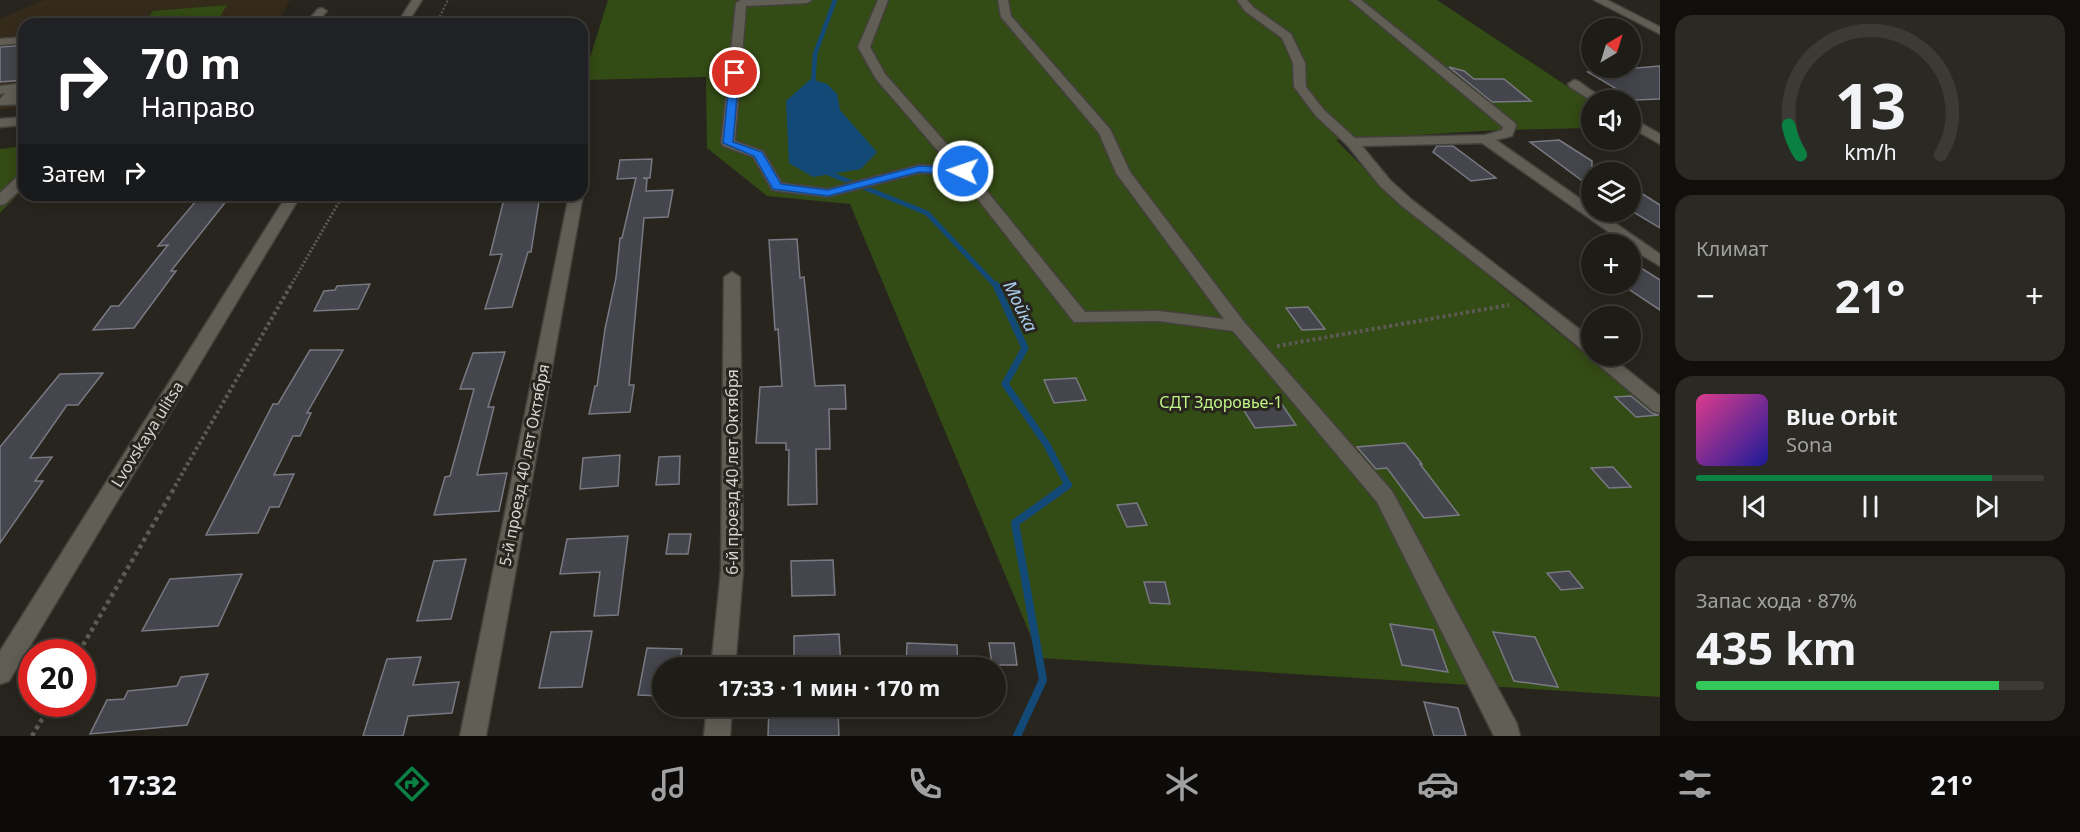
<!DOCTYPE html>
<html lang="ru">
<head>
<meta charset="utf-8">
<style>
  :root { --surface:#1e1c16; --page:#2b2923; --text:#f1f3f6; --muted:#a1a1a1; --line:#3c3a35; --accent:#0b8043 }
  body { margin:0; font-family:"Noto Sans",sans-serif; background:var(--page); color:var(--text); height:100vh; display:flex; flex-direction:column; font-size:22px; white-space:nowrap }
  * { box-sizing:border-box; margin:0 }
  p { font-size:20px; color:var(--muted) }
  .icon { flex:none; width:33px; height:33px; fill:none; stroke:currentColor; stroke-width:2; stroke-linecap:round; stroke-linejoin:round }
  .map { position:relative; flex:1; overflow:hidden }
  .drawer { display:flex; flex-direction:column; gap:15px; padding:15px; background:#100f0c; width:420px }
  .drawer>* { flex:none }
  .top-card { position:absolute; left:18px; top:18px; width:570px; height:183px; border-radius:18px; box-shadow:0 3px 15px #0003,0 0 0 2px var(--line); background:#202124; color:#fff; overflow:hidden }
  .needle { width:39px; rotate:38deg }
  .tools { position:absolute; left:1581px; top:18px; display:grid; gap:12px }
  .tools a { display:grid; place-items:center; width:60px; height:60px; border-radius:50%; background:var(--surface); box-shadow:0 3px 15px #0003,0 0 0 2px var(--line); font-size:30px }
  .speed { position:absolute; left:18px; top:639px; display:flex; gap:12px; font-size:30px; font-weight:700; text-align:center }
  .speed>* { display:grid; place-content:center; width:78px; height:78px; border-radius:50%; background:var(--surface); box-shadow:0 3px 15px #0003,0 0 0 2px var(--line); line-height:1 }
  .speed .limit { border:9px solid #d22; background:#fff; color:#111 }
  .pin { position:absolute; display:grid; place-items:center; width:51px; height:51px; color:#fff; margin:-26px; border:3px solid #fff; border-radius:50%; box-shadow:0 2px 6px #0007 }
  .me { position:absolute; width:66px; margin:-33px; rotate:273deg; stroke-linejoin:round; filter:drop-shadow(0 0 4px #0008) }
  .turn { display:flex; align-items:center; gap:21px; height:126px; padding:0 24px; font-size:27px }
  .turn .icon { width:78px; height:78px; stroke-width:2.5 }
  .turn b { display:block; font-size:42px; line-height:51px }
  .then { display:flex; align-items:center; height:57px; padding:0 24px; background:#0003; gap:12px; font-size:22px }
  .big { font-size:45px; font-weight:700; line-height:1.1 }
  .drawer .widget { flex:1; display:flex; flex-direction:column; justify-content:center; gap:9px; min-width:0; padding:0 21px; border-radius:18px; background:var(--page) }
  .drawer .dial { align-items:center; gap:0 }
  .dial svg { height:156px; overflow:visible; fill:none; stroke:var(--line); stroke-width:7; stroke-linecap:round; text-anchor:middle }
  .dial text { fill:var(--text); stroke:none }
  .song { display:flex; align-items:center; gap:18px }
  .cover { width:72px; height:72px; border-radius:9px; background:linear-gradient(135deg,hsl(330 70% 55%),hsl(240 70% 35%)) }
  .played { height:6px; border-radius:3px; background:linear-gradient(90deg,var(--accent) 85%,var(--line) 85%) }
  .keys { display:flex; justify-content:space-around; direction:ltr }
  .heat { display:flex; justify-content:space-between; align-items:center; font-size:33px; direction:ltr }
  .charge { height:9px; border-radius:4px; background:linear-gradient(90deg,#34c759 87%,var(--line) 0) }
  .trip { position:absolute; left:652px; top:657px; width:354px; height:60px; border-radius:30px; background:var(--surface); box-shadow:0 3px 15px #0003,0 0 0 2px var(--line); font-weight:700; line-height:60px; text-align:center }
  .tabs { display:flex; height:96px; justify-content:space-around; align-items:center; background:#0c0b09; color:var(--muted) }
  .tabs .icon { width:42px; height:42px }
  .tabs .active { color:var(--accent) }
  .tabs b { font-size:27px; color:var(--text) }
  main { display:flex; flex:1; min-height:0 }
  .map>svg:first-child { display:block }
  .education { fill:#352b1b }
  .green { fill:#334b15 }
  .water { fill:#124977 }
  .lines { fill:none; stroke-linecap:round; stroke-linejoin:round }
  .stream-far3 { stroke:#124977; stroke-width:4.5 }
  .stream-far2 { stroke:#124977; stroke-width:5 }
  .stream-far1 { stroke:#124977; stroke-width:7 }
  .stream { stroke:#124977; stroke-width:8 }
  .building { fill:#44454d; stroke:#787982; stroke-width:1.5 }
  .minor-casing { stroke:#44413c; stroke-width:3 }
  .path-far3 { stroke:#5d5a54; stroke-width:2; stroke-dasharray:2 2; stroke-linecap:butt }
  .path-far2 { stroke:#5d5a54; stroke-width:3; stroke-dasharray:2 2; stroke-linecap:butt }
  .path-far1 { stroke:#5d5a54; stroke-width:4; stroke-dasharray:3 3; stroke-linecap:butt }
  .path { stroke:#5d5a54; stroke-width:4.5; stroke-dasharray:4 4; stroke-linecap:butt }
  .minor { fill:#605e55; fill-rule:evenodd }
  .route { fill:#1a73e8; stroke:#114b97; stroke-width:1.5 }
  .labels { text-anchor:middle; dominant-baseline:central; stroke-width:6; stroke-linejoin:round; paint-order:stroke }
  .park-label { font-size:16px; fill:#c0f487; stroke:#28251e }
  .street-label { font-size:16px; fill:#d6d4cf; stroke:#28251e }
  .water-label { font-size:18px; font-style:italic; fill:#ace; stroke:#28251e }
</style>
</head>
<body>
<main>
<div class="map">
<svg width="1660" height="736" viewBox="0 0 1660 736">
  <rect width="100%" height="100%" fill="#28251e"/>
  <polygon class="education" points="44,0 290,0 277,24 24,24 24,107 0,110 0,19"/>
  <g class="green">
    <polygon points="608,0 1437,0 1591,102 1591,128 1498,130 1336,140 1391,195 1660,416 1660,697 1040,658 850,204 767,196 707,148 706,77 583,80"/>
    <polygon points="227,5 218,20 144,24 153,11"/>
    <polygon points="24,146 24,188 0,213 0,149"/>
  </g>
  <polygon class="water" points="811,79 827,84 837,94 840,110 877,152 861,169 813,177 789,163 786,101"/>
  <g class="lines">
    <polyline class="stream-far3" points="813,86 815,54 835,0"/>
    <polyline class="stream-far2" points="827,165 828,173 927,213 997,287"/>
    <polyline class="stream-far1" points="996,285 1025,348 1005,384 1047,445 1068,485 1066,486"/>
    <polyline class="stream" points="1017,736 1043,680 1015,523 1068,485"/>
  </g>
  <g class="building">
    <polygon points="24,45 24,80 0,82 0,47"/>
    <polygon points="1660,66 1660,99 1635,100 1588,72"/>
    <polygon points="1449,67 1464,71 1474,79 1504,79 1531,101 1492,102"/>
    <polygon points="1559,140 1592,161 1592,188 1530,142"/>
    <polygon points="1437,146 1453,146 1496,178 1471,181 1433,152"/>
    <polygon points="652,159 650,178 643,178 647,179 646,191 673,190 668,217 644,218 629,385 634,385 630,412 589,414 595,386 597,386 605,329 616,278 620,238 622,238 636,178 617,179 620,160"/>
    <polygon points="1630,186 1660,205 1660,228 1630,210"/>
    <polygon points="201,195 231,195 171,271 176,271 134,328 93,330 111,306 119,306 168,245 158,246"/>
    <polygon points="505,195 540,195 531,252 528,252 512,307 485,309 502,254 490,255"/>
    <polygon points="797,239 800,278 804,277 815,386 845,385 846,409 829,409 830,449 816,449 817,504 788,505 789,450 786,450 786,443 756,443 760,387 782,386 778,329 775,330 769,240"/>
    <polygon points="1630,261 1660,280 1660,310 1630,290"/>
    <polygon points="370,284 358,309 314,311 324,291 335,290 337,286"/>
    <polygon points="1308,307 1325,329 1302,330 1286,308"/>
    <polygon points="310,350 343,350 307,413 311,413 300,436 293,436 274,475 294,474 279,507 270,507 258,533 206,535 273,404 278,404"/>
    <polygon points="505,352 488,407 494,407 477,475 507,473 499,511 434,515 445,477 450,476 474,389 460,389 473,353"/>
    <polygon points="103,373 78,405 67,405 30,458 52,457 35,481 43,481 0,543 0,447 60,374"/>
    <polygon points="1076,378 1086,400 1054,403 1044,380"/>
    <polygon points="1631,396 1652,413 1659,415 1636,417 1615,397"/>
    <polygon points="1281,403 1296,425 1255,428 1241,406"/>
    <polygon points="1405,443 1422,464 1420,464 1459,515 1424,518 1387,468 1376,469 1357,447"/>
    <polygon points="620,455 618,486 580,489 583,458"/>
    <polygon points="680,456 679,484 656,485 659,457"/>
    <polygon points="1613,467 1631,487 1609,488 1591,468"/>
    <polygon points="1137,503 1147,525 1127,527 1117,505"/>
    <polygon points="669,534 691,534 688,554 666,554"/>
    <polygon points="628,536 618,615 594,616 600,572 560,574 567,539"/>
    <polygon points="466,559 451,619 417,621 434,561"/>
    <polygon points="833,560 835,595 792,596 791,561"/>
    <polygon points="1569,571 1583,588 1561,590 1547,573"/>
    <polygon points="242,574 218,626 142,631 170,579"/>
    <polygon points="1144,582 1165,582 1170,604 1150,603"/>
    <polygon points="1390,624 1433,630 1448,672 1402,665"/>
    <polygon points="592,631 582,687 539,688 551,632"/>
    <polygon points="1493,632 1535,637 1558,687 1514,681"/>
    <polygon points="839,634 841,668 794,668 794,636"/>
    <polygon points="907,643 957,645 958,668 906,668"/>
    <polygon points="989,643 1014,643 1017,665 992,665"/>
    <polygon points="647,648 682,649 679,668 663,668 663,696 638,695"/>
    <polygon points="421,657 413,685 459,682 452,713 408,716 403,736 363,736 387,659"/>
    <polygon points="208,674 187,725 90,734 107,700 124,699 128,691 177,686 181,677"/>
    <polygon points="1424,702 1458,708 1466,736 1434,736"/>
    <polygon points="769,706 826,706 826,709 838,709 839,736 768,736"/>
  </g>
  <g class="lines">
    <g class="minor-casing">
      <g id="minor">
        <polygon points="412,0 422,0 407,24 397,24"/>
        <polygon points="741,0 812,0 807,3 746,6 735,141 763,151 782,183 828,189 919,165 951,166 876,79 858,47 878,0 888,0 870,47 885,74 968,168 1085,312 1159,311 1224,319 1116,173 1099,133 1001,17 998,0 1008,0 1011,16 1110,129 1130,172 1244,322 1392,491 1517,724 1520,736 1494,736 1377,502 1233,331 1159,321 1074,322 959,175 919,173 828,197 777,191 772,190 753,157 723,146 721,143 736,3"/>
        <polygon points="1237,0 1247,0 1253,7 1291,34 1305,63 1306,87 1324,110 1355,138 1485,135 1502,130 1503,127 1350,0 1361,0 1515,123 1516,126 1512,136 1496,140 1592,207 1592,212 1599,212 1660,254 1660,266 1630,248 1630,244 1626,244 1482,143 1362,146 1390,180 1412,200 1592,339 1592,356 1610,356 1660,396 1660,413 1653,411 1593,360 1591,355 1586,353 1527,304 1402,206 1380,186 1347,145 1316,116 1294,87 1293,63 1282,38 1245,11"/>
        <polygon points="1594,0 1607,0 1660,27 1660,34"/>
        <polygon points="322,8 327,11 316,24 305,24 318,9"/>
        <polygon points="223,19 227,20 227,24 199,24 204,21"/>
        <polygon points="24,37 24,43 0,45 0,39"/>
        <polygon points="1574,80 1578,81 1605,100 1592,101 1570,87 1568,84"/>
        <polygon points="16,84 22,88 15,97 24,96 24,104 0,105 0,99 5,93 0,94 0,86"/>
        <polygon points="24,117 24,125 0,127 0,119"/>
        <polygon points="1630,117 1660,134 1660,144 1630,127"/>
        <polygon points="24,174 24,186 5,204 0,205 0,193 19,175"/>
        <polygon points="582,193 583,195 486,736 460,736 569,195"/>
        <polygon points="287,195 301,195 9,681 0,684 0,651"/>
        <polygon points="732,272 740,277 743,571 735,668 711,668 721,571 724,277"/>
        <polygon points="707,706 732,706 730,736 704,736"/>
      </g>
    </g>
    <polyline class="path-far3" points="436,24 448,0"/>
    <polyline class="path-far2" points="290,287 343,195"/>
    <g class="path-far1">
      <polyline points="1277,346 1509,305"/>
      <polyline points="175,486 291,285"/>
    </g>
    <g class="path">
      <polyline points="79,652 176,485"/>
      <polyline points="32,736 51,704"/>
    </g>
    <use href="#minor" class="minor"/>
  </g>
  <polygon class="route" points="735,70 739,73 733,142 762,152 781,184 828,190 919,166 963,168 968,171 963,174 919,172 828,196 773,189 754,156 723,143 730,73"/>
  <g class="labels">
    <g class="park-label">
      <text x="1221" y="402">СДТ Здоровье-1</text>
    </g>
    <g class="street-label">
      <text transform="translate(147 434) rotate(-58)">Lvovskaya ulitsa</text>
      <text transform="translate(524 465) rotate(-79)">5-й проезд 40 лет Октября</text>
      <text transform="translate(732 472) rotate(-90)">6-й проезд 40 лет Октября</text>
    </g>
    <g class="water-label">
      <text transform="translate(1021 306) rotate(64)">Мойка</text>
    </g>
  </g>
</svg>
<div class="tools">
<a><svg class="needle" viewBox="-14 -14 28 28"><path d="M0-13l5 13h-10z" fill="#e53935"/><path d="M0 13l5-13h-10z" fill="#a1a1a1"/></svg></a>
<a><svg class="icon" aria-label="sound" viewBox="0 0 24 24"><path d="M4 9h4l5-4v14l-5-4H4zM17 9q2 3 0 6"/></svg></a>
<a><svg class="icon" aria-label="layers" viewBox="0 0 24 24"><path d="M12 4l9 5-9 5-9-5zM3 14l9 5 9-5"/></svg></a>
<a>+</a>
<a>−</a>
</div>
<div class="speed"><div class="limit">20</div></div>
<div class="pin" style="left:735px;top:73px;background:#d93025"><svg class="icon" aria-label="arrive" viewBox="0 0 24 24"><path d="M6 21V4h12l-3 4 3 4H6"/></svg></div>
<svg class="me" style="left:963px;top:171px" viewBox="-20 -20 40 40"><circle r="17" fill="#1a73e8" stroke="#fff" stroke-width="3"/><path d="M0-11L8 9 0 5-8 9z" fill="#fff"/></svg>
<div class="trip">17:33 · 1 мин · 170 m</div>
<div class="top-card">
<div class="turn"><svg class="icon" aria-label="right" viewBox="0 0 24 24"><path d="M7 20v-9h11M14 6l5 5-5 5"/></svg><div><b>70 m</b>Направо</div></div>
<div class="then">Затем<svg class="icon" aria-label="right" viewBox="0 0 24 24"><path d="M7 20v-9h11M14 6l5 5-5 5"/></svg></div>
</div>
</div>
<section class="drawer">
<div class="widget dial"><svg viewBox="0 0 100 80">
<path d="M14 69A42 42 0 1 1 86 69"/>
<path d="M14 69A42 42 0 0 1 8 54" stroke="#0b8043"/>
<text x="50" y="56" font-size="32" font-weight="700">13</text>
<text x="50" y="72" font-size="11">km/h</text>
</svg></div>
<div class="widget"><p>Климат</p>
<div class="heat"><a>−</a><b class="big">21°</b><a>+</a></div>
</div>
<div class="widget">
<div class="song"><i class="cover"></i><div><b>Blue Orbit</b><p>Sona</p></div></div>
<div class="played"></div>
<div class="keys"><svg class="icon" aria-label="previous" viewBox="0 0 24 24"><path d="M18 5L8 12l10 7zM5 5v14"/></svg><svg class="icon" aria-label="pause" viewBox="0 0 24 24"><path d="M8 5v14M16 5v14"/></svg><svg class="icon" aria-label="next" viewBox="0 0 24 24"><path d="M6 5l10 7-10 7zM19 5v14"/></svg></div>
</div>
<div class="widget"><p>Запас хода · 87%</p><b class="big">435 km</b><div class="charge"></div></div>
</section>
</main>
<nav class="tabs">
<b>17:32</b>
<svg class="icon active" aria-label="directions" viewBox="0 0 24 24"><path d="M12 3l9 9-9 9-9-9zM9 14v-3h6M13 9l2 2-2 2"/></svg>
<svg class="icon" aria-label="music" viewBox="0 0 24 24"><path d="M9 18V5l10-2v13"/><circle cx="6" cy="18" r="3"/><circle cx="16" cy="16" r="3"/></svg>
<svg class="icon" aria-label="phone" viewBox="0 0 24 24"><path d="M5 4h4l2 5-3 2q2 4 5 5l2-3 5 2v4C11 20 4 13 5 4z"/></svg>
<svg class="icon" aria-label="climate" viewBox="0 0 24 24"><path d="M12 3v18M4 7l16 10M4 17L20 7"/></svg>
<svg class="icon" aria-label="car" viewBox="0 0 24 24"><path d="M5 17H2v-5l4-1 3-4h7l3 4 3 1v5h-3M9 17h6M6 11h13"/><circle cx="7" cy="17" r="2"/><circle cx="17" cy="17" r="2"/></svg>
<svg class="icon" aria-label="filters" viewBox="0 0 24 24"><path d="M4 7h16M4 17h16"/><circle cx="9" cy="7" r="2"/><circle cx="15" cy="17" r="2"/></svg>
<b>21°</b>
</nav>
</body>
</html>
